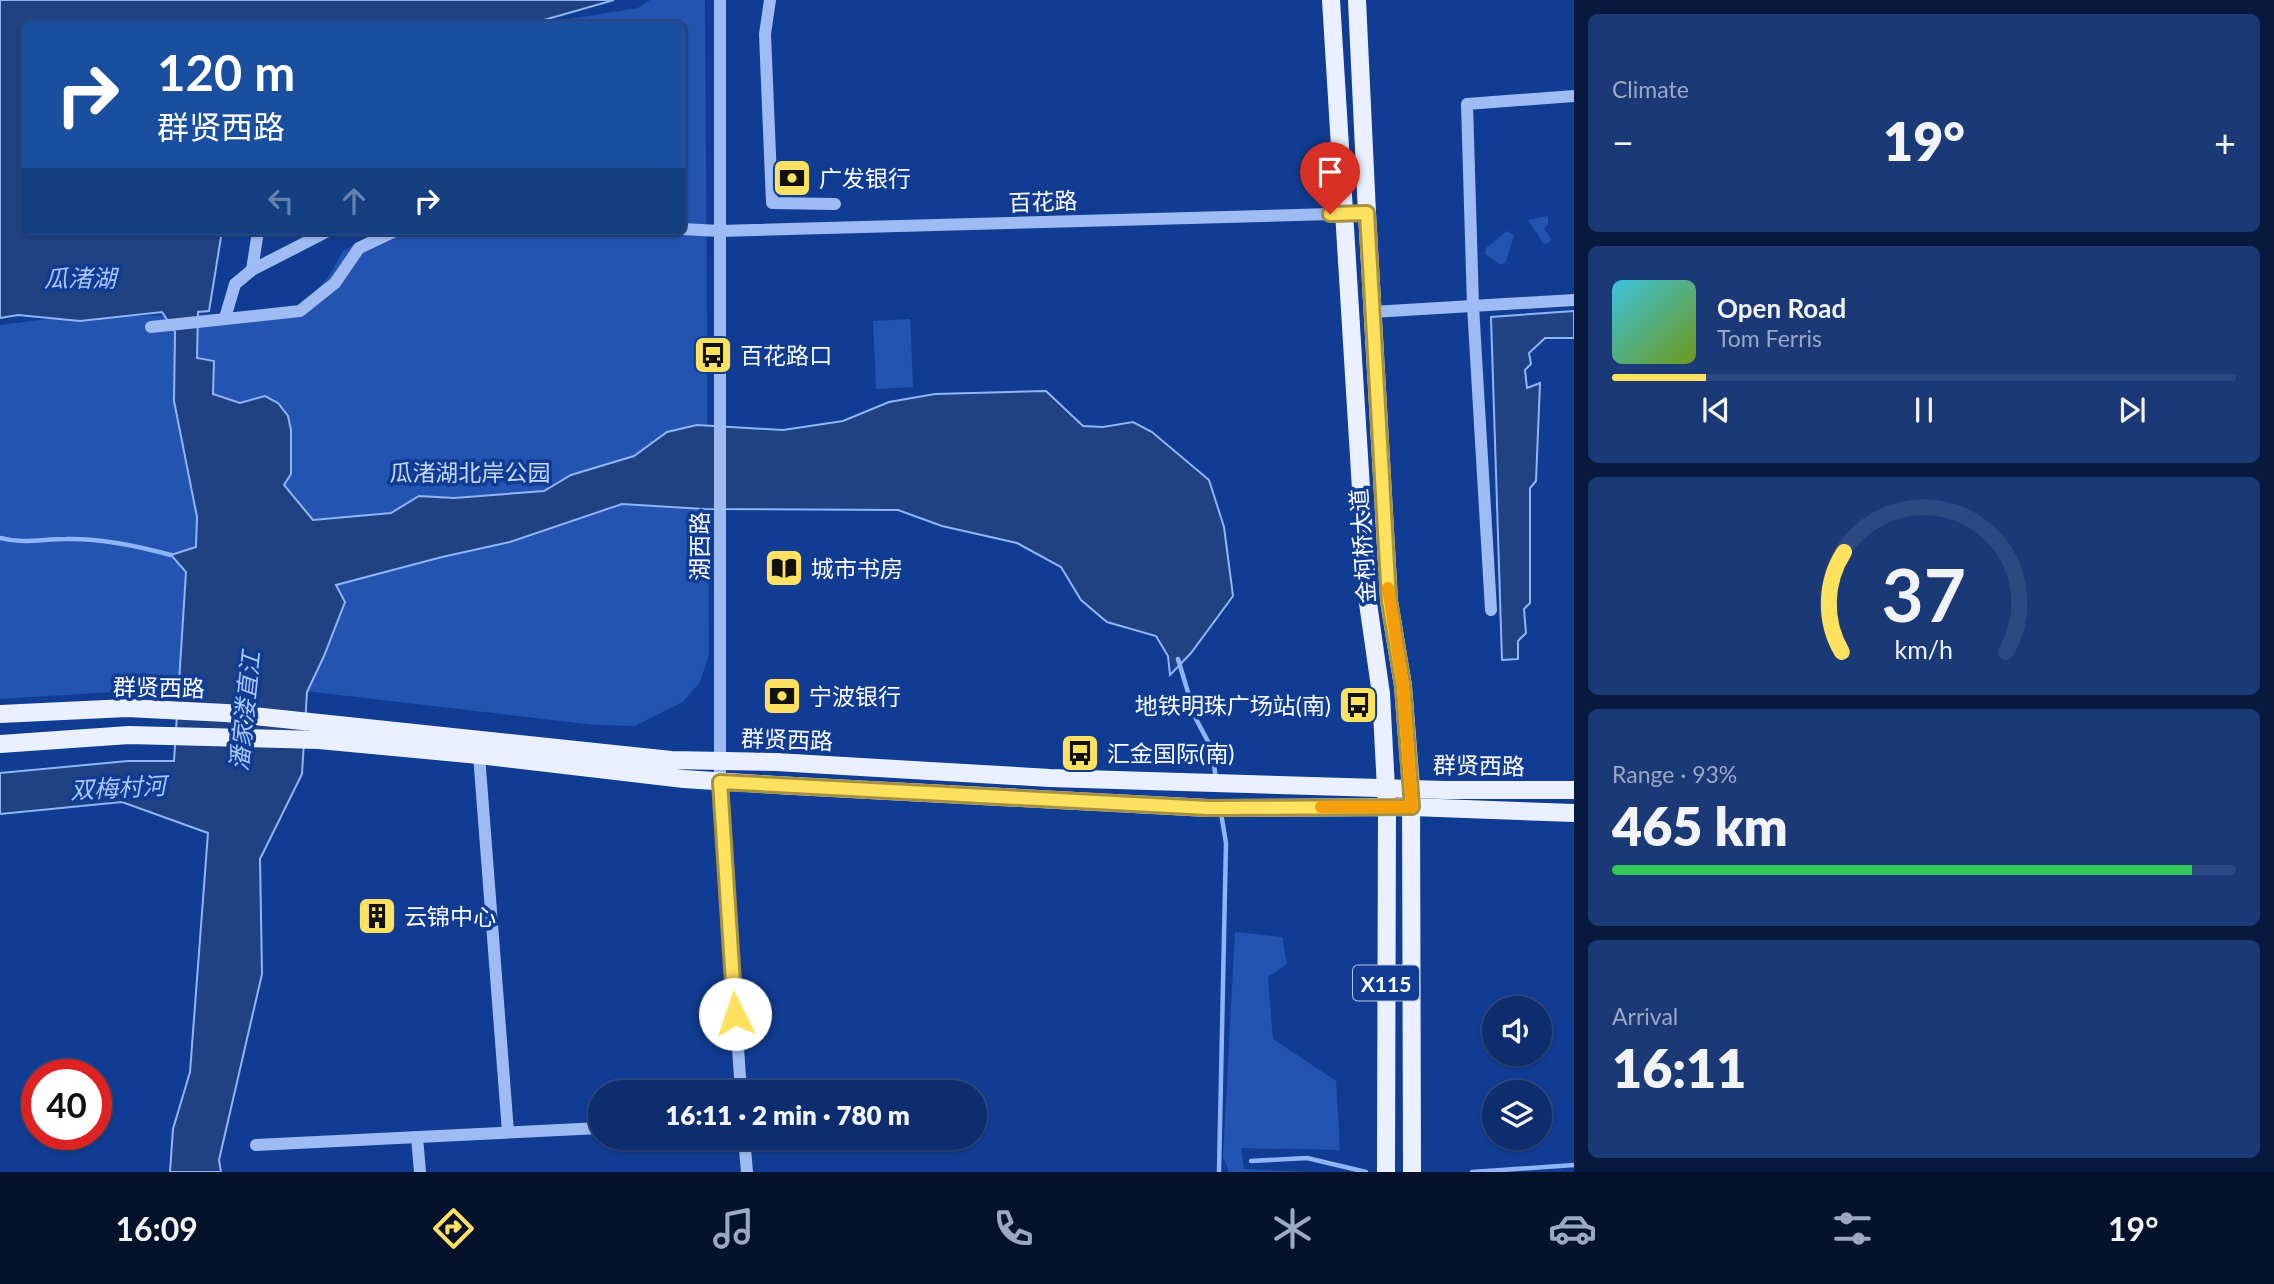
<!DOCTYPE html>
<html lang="en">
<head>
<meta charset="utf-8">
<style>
  :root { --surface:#0d2d6e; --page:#1b3976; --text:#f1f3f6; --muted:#9aa8c2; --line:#2d4981; --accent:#ffe160 }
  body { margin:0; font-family:Lato,"Noto Sans SC",sans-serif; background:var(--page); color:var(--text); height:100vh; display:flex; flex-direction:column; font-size:26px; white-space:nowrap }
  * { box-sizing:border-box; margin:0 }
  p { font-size:23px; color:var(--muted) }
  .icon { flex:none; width:38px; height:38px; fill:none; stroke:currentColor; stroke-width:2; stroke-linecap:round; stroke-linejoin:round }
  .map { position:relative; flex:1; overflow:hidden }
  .drawer { display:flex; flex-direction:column; gap:14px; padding:14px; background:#07193c; width:700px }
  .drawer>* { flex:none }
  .top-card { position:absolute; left:21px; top:21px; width:665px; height:214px; border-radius:10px; box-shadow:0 2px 5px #0004,0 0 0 2px var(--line); background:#1a4fa0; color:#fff; overflow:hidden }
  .controls { position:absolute; left:1482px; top:996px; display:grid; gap:14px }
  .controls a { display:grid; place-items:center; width:70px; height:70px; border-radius:50%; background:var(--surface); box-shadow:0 2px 5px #0004,0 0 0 2px var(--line); font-size:35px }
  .speed { position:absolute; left:21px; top:1059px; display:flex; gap:14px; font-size:35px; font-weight:700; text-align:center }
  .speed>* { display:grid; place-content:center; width:91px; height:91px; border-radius:50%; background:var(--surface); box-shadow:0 2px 5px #0004,0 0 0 2px var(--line); line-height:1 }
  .speed .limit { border:10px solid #d22; background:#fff; color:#111 }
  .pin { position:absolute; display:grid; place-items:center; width:60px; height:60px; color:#fff; margin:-72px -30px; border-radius:50% 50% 50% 0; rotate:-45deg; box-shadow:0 0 7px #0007 }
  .pin .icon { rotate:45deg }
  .me { position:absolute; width:77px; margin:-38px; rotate:356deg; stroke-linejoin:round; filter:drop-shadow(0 0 5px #0008) }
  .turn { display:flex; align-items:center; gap:24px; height:147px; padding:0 21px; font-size:32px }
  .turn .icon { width:91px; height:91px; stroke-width:2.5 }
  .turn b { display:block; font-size:49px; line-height:60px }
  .lanes { display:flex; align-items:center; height:66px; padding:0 21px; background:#0003; justify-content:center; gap:35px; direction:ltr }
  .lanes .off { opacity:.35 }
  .big { font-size:52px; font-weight:800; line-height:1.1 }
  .drawer .tile { flex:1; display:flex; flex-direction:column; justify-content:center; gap:10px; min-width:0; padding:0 24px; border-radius:10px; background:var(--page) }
  .drawer .dial { align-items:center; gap:0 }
  .dial svg { height:182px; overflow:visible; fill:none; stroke:var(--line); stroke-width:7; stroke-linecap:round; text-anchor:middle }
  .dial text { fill:var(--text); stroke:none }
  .song { display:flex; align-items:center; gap:21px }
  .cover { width:84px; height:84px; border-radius:10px; background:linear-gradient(135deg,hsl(190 70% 55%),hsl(80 70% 35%)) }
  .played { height:7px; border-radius:4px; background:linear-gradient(90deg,var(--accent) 15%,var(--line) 15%) }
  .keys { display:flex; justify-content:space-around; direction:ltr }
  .heat { display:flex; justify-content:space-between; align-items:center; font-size:38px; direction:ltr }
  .charge { height:10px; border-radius:5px; background:linear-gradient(90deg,#34c759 93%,var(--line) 0) }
  .trip { position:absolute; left:588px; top:1080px; width:399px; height:70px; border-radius:35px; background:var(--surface); box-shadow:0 2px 5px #0004,0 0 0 2px var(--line); font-weight:800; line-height:70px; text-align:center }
  .tab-bar { display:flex; height:112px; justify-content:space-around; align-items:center; background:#05122c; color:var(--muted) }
  .tab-bar .icon { width:49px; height:49px }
  .tab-bar .selected { color:var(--accent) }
  .tab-bar b { font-size:32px; color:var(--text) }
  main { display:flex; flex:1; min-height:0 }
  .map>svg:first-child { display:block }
  .green { fill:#2354b2 }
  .water { fill:#204182; stroke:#90b5f6; stroke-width:2 }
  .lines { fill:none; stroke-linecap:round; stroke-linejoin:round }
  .stream { stroke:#90b5f6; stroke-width:4.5 }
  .minor { stroke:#9ebcf3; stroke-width:12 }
  .major { stroke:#eaf0ff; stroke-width:18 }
  .route-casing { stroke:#a6923e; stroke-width:18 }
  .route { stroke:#ffe160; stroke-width:12 }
  .slow { stroke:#f59e0b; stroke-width:12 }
  .labels { text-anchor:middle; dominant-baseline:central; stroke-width:7; stroke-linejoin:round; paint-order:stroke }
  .shield { fill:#113c93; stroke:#b8c4df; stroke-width:2 }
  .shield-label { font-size:21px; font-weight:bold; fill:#fff }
  .poi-label { font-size:23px; fill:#fff; stroke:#113c93; text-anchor:start }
  .street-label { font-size:23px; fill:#fff; stroke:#113c93 }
  .park-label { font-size:23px; fill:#c6d9fd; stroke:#113c93 }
  .water-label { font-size:24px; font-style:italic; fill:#aac6fa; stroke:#113c93 }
</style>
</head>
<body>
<main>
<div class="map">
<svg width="1574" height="1172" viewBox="0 0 1574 1172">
  <rect width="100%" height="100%" fill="#113c93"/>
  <g class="green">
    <polygon points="650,0 705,0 709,655 700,682 683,702 635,726 595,725 305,691 162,689 0,699 0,325 55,318 213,314 301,307 329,276 343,251 378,231 682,231 682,24 538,24 638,8"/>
    <polygon points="1548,216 1548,224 1544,229 1551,239 1547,244 1543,243 1528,220"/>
    <polygon points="1507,231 1514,235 1506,261 1501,265 1485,254 1486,248"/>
    <polygon points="910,319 913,387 876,389 873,321"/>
    <polygon points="1235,932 1282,937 1287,964 1268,977 1273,1039 1336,1081 1340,1150 1241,1148 1244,1169 1304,1172 1229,1172 1223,1157"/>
  </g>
  <g class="water">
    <polygon points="0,0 614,0 530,24 24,24 24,231 222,231 209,311 198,312 197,358 214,361 213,394 240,403 265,396 278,403 288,416 291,430 291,474 284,485 313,520 391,513 419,496 454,498 544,491 571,475 634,456 667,432 697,425 783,430 843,421 889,402 935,394 1046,391 1083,426 1103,427 1133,422 1152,432 1209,480 1224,527 1233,596 1191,653 1170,675 1168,656 1156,636 1107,622 1081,600 1061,567 1017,543 942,526 898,510 704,509 622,504 510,542 442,557 336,585 345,602 324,656 307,692 302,774 260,859 262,974 219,1160 221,1172 170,1172 173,1129 190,1072 208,833 122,802 0,814 0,773 128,761 174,761 186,572 171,555 196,547 197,517 174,401 175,332 162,312 80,321 18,315 0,318"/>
    <polygon points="1574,311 1574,338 1545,338 1529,353 1531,364 1525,370 1527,388 1540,383 1536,481 1530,488 1530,603 1524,609 1526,633 1518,641 1518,659 1502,660 1491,317"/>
  </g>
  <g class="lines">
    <g class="stream">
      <path d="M 0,538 C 23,544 43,539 66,539 C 100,538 138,546 171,555"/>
      <polyline points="1178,659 1196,719 1212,749 1216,780"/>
      <polyline points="1251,1161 1307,1158 1366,1172"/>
      <polyline points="1219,1172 1226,843 1221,813"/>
      <polyline points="1472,1172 1574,1165"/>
    </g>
    <g class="minor">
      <polyline points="720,0 720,782 741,1092"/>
      <polyline points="770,0 765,34 772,203 835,204"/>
      <polyline points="682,229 720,231 1367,213"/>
      <polyline points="252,270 258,231"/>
      <polyline points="1372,312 1574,300"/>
      <polyline points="225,318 235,284 252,270 328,231"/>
      <polyline points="151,327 300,311 335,283 359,248 395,231"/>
      <polyline points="1491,610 1473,306 1467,104 1574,96"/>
      <polyline points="479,755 508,1132"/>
      <polyline points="417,1137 420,1172"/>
      <polyline points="744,1138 747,1172"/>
      <polyline points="256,1145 600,1128"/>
    </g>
    <g class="major">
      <polyline points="1331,0 1368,603 1381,694 1387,807 1386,1172"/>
      <polyline points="1357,0 1367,213 1389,601 1403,686 1411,788 1412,1172"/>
      <polyline points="0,714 127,708 226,713 671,760 776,762 1050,778 1445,790 1574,790"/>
      <polyline points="0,744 129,735 319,740 479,755 684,779 776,785 1208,808 1412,807 1574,813"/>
    </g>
  </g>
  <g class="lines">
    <g class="route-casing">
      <polyline id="route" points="735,1014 720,782 1208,808 1412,807 1403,686 1389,601 1367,213 1330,214"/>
    </g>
    <use href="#route" class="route"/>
    <polyline class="slow" points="1321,807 1412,807 1403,686 1388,588"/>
  </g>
  <defs>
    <g id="bank-square" transform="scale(2.0125)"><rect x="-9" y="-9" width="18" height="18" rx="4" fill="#ffe160" stroke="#113c93"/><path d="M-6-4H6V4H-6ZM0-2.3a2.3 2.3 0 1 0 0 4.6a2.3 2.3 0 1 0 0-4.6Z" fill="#111"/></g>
    <g id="bus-square" transform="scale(2.0125)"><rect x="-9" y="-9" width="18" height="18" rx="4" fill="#ffe160" stroke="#113c93"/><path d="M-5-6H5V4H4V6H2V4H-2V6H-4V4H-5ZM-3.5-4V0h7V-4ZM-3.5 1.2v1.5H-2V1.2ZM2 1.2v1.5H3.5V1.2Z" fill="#111"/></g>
    <g id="library-square" transform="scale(2.0125)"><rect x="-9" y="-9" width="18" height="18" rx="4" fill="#ffe160" stroke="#113c93"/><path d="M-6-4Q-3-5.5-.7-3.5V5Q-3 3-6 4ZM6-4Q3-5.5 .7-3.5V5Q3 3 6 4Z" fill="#111"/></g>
    <g id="building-square" transform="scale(2.0125)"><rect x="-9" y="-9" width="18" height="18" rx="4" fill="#ffe160" stroke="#113c93"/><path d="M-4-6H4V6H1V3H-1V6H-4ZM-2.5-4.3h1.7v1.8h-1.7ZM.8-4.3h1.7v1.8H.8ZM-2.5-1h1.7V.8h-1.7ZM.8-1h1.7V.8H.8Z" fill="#111"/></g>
  </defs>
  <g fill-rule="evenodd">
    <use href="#bank-square" x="792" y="178"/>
    <use href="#bus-square" x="713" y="355"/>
    <use href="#library-square" x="784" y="568"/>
    <use href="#bank-square" x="782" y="696"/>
    <use href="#bus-square" x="1358" y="705"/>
    <use href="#bus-square" x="1080" y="753"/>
    <use href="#building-square" x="377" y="916"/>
  </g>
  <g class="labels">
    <rect class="shield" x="1353" y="965.5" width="66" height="35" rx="5"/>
    <g class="shield-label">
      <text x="1386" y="983">X115</text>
    </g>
    <g class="poi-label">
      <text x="819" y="178">广发银行</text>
      <text x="740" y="355">百花路口</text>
      <text x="811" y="568">城市书房</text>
      <text x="809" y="696">宁波银行</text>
      <text x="1331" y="705" text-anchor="end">地铁明珠广场站(南)</text>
      <text x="1107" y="753">汇金国际(南)</text>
      <text x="404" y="916">云锦中心</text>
    </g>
    <g class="street-label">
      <text transform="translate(1043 201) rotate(-2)">百花路</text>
      <text transform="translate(699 546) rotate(-90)">湖西路</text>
      <text transform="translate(1362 546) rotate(-94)">金柯桥大道</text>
      <text transform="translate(159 687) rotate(1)">群贤西路</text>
      <text transform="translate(787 739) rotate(2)">群贤西路</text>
      <text transform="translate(1479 765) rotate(1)">群贤西路</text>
    </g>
    <g class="park-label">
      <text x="470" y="472">瓜渚湖北岸公园</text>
    </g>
    <g class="water-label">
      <text x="80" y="277">瓜渚湖</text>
      <text transform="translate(244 711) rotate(-84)">潘家溇直江</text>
      <text transform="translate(118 787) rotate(-3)">双梅村河</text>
    </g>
  </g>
</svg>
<div class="controls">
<a><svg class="icon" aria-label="sound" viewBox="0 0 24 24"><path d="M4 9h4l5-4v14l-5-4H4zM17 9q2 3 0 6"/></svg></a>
<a><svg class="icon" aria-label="layers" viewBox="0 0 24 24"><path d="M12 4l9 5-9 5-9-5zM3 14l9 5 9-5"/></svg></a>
</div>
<div class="speed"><div class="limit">40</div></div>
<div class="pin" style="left:1330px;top:214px;background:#d93025"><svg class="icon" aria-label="arrive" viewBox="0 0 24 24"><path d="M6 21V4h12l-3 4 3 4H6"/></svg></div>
<svg class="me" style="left:735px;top:1014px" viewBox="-20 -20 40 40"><circle r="19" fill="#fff"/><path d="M0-13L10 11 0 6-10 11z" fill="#ffe160"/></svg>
<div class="trip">16:11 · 2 min · 780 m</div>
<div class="top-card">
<div class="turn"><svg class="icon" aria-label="right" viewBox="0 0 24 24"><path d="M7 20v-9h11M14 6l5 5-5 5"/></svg><div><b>120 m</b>群贤西路</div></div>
<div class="lanes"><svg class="icon off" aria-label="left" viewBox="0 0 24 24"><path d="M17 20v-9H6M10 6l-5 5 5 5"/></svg><svg class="icon off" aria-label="ahead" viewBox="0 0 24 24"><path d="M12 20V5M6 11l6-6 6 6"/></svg><svg class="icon" aria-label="right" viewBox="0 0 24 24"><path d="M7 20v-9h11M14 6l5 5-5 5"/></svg></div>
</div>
</div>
<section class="drawer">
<div class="tile"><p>Climate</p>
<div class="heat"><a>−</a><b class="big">19°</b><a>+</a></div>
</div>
<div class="tile">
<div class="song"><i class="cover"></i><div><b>Open Road</b><p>Tom Ferris</p></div></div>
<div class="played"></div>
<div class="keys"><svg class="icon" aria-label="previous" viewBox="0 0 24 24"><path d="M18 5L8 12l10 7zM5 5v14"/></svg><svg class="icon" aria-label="pause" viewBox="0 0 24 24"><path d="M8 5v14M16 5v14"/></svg><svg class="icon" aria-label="next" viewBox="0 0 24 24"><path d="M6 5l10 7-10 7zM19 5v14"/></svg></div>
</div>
<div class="tile dial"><svg viewBox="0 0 100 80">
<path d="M14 69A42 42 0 1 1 86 69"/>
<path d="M14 69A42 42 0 0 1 15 25" stroke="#ffe160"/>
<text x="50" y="56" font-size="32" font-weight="700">37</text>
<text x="50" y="72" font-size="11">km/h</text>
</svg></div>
<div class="tile"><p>Range · 93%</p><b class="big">465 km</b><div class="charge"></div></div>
<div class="tile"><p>Arrival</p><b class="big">16:11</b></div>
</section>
</main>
<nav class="tab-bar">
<b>16:09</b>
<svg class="icon selected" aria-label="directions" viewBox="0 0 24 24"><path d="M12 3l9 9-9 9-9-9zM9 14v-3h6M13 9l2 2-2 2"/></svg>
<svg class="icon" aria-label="music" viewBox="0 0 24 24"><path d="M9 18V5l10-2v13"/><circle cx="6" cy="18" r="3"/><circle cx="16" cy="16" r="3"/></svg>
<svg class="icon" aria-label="phone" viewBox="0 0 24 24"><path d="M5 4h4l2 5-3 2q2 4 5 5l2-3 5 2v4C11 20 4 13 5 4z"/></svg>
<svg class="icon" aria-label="climate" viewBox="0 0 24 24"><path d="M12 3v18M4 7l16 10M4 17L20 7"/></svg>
<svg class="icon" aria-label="car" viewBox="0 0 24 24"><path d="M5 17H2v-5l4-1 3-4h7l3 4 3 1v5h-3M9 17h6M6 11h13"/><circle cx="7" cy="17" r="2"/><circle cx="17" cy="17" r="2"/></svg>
<svg class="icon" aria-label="filters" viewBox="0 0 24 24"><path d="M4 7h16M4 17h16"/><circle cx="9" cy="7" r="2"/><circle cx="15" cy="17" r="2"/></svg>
<b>19°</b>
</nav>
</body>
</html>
